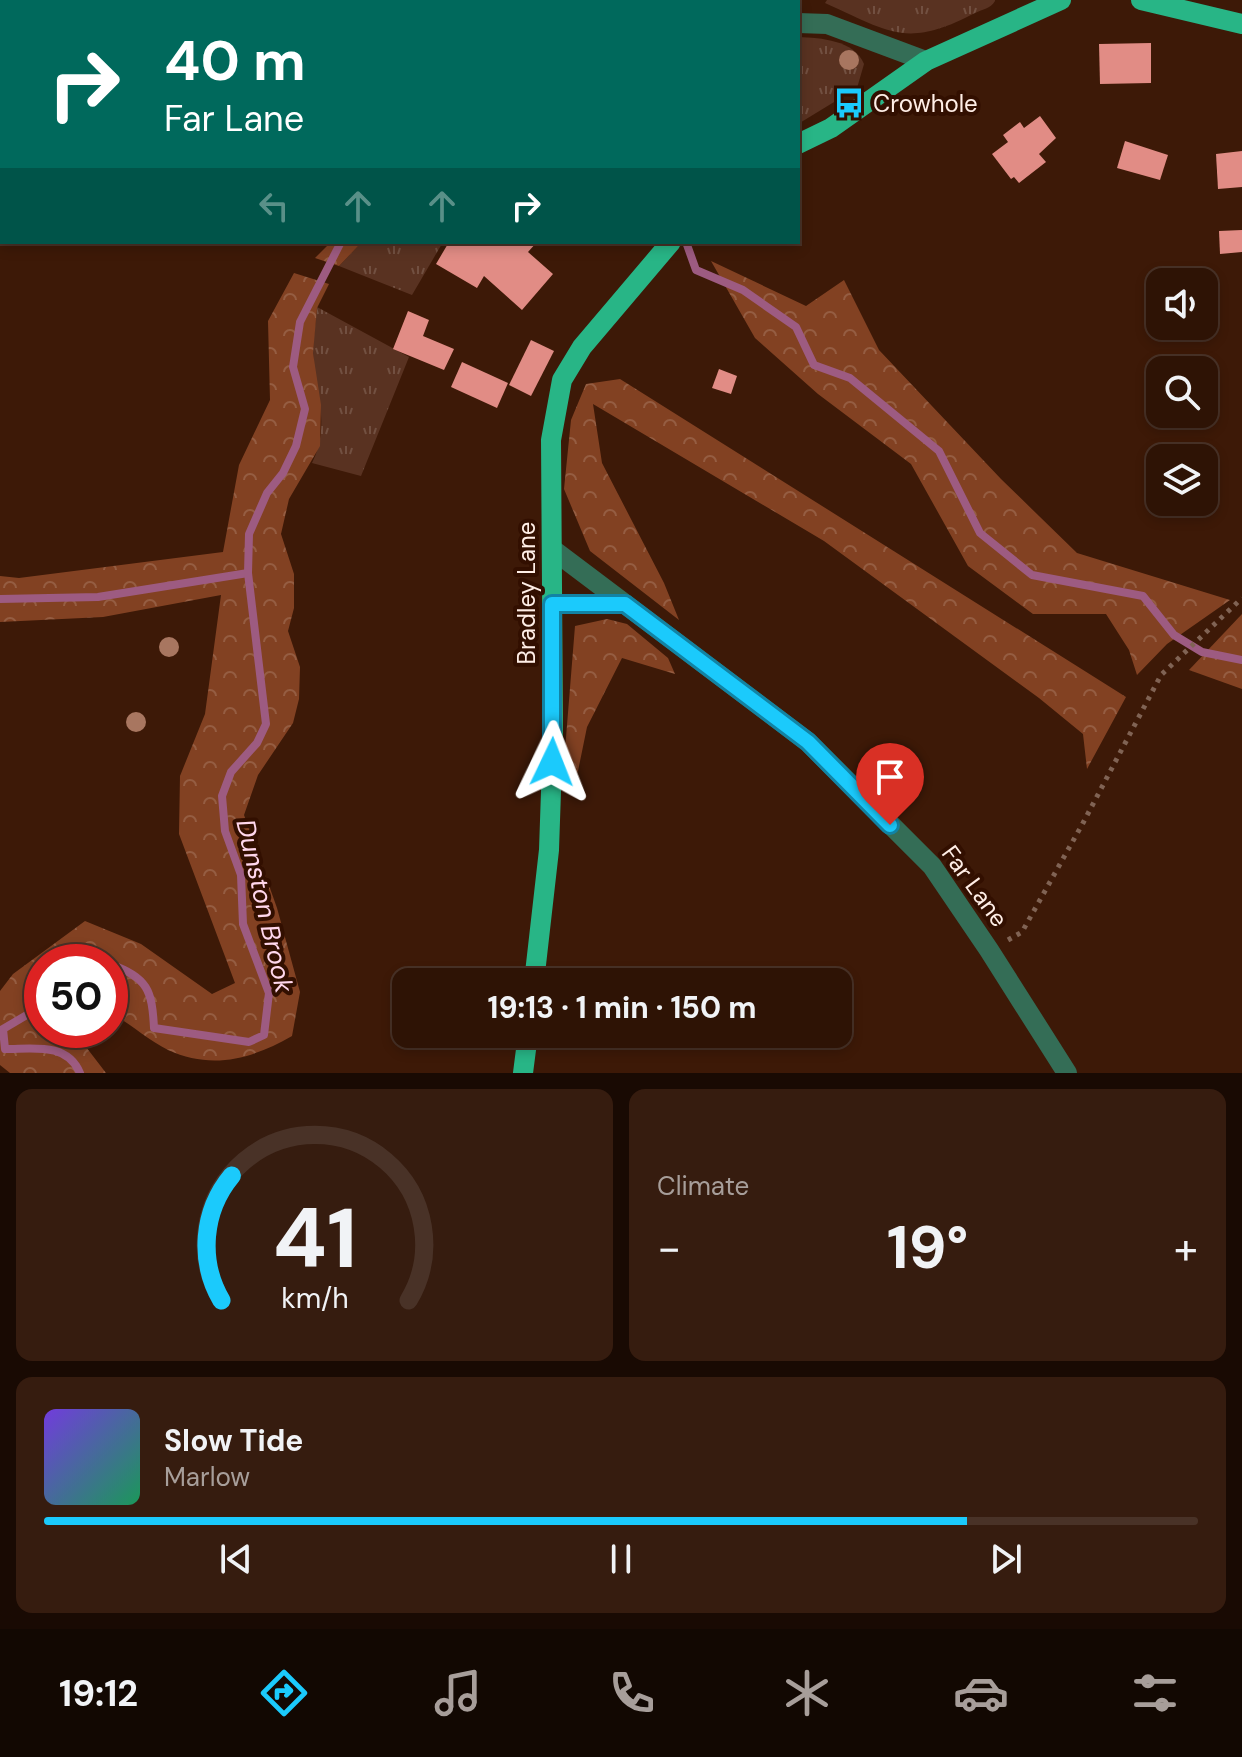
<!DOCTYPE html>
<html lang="en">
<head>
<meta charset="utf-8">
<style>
  :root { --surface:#2e1305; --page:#361c0f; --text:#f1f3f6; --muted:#a79e9a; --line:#493227; --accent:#1bcafc }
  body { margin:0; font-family:"DM Sans",sans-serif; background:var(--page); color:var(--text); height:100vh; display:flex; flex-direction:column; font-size:30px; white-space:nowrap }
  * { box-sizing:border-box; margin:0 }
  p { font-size:26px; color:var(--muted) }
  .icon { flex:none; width:44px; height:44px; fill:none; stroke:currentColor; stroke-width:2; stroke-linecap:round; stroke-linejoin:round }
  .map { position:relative; height:1073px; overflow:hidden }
  .side { display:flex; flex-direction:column; gap:16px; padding:16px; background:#190a03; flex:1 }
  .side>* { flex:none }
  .hud { position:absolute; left:0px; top:0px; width:800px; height:244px; box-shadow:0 4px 12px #0003,0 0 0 2px var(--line); background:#00695c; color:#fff; overflow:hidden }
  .tools { position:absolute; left:1146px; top:268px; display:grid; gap:16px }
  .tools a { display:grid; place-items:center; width:72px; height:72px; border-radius:16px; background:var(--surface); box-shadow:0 4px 12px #0003,0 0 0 2px var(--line); font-size:40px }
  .speed { position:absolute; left:24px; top:944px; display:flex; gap:16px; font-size:40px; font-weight:700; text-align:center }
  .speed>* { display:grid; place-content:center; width:104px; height:104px; border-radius:50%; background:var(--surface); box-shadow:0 4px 12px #0003,0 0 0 2px var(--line); line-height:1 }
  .speed .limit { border:12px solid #d22; background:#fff; color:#111 }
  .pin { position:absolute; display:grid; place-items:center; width:68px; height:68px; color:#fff; margin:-82px -34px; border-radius:50% 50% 50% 0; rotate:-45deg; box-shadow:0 0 8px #0007 }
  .pin .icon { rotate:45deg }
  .me { position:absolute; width:88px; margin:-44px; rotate:2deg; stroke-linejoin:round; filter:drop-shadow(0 0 6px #0008) }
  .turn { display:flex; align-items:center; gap:28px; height:168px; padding:0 32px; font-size:36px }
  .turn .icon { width:104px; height:104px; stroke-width:2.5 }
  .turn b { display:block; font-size:56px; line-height:68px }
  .lanes { display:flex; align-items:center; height:76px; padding:0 32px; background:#0003; justify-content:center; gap:40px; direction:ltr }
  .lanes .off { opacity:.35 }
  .big { font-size:60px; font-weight:700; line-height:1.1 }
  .side .tile { flex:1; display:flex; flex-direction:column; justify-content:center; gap:12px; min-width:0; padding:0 28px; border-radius:16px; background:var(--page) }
  .side .dial { align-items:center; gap:0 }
  .dial svg { height:208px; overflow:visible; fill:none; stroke:var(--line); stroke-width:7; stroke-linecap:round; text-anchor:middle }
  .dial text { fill:var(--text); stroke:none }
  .song { display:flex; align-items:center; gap:24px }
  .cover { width:96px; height:96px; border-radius:12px; background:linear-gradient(135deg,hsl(260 70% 55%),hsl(150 70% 35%)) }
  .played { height:8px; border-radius:4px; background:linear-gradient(90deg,var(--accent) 80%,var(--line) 80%) }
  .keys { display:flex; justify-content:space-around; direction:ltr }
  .heat { display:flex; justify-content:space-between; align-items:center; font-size:44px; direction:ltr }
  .side .tiles { flex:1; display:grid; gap:16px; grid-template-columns:1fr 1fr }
  .tile:last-child { grid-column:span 2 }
  .trip { position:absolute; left:392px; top:968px; width:460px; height:80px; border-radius:16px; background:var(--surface); box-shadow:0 4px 12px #0003,0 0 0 2px var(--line); font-weight:700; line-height:80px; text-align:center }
  .tabs { display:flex; height:128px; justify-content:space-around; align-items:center; background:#120802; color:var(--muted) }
  .tabs .icon { width:56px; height:56px }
  .tabs .current { color:var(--accent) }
  .tabs b { font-size:36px; color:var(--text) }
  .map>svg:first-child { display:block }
  .grass { fill:url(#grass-tufts) }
  .forest { fill:url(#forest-crowns) }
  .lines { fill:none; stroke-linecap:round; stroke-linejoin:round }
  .stream { stroke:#9d5b81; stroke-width:8 }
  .building { fill:#e18c85 }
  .path { stroke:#806354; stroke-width:5; stroke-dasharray:4 6; stroke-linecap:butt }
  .minor { stroke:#346d56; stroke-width:20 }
  .major { stroke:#28b586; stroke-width:20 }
  .tree { fill:#a87660 }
  .route-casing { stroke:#1283a4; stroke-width:20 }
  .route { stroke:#1bcafc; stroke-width:14 }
  .labels { text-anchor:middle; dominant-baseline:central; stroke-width:8; stroke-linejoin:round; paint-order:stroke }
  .poi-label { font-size:24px; fill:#ffeee6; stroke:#320f00; text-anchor:start }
  .street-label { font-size:24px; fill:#ffeee6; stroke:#320f00 }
  .water-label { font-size:26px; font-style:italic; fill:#ffd7ec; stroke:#320f00 }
</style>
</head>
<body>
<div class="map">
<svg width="1242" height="1073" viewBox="0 0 1242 1073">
  <defs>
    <pattern id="grass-tufts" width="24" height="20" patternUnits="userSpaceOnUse" patternTransform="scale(2)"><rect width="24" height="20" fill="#593221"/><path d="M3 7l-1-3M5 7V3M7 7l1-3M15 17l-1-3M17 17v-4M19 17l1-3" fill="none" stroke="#725041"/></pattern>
    <pattern id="forest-crowns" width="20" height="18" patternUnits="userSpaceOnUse" patternTransform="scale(2)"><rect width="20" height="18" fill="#824122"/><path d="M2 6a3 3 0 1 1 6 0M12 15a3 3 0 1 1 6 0" fill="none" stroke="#955d42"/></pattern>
  </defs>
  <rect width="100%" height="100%" fill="#3d1907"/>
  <g class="grass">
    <polygon points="145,0 354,0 355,2 147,2"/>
    <path d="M 827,0 L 995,0 L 995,1 C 990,9 983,9 975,13 C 906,49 890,32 825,3 Z"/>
    <path d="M 798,37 C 821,38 854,40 864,64 L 857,88 L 798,124 Z"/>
    <polygon points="362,242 443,242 412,295 339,266"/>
    <path d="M 317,307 L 409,357 L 361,476 L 312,463 C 332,424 314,391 313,352 C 313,337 316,322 317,307 Z"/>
  </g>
  <g class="forest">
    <polygon points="354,0 547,0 548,2 355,2"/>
    <polygon points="331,242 362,242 339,266 315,258"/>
    <polygon points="711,261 806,306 844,280 879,350 1001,479 1077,553 1230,600 1167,644 1137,675 1129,650 1106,614 1033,614 968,566 911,464 818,394 755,338"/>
    <path d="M 294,273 L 329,284 L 317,308 L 313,353 L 321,405 L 320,446 L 289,499 L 281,534 L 294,574 L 294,608 L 288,631 L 300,667 L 299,699 L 293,723 L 258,775 L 244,815 L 277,908 L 300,992 L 292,1036 C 252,1059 212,1070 168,1050 C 150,1041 133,1026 116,1016 L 110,1017 L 110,962 L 42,962 L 42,1030 L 73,1030 L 106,1073 L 10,1073 L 0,1065 L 0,991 L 13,974 L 85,921 L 141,944 L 212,994 L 235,983 L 179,834 L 180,776 L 205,714 L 221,595 L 103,617 L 0,622 L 0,576 L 19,578 L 223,552 L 239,465 L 270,400 L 268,321 Z"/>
    <polygon points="620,379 1126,697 1087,769 1083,734 1039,698 824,541 593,404 602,463 664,583 679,620 590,551 564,489 571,420 586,384"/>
    <polygon points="1242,614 1242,689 1189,670"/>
    <polygon points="607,619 627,624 668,658 675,674 622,658 587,727 578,771 566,791 563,775 575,626"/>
  </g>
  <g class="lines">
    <g class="stream">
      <polyline points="514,0 515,2"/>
      <polyline points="386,2 386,0"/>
      <polyline points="686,242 696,270 743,290 796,327 814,365 850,378 939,451 980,533 1032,575 1143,596 1174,635 1202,652 1242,660"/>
      <polyline points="0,599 98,597 248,573"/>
      <path d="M 110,964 C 148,978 152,990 154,1028 L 249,1042 L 264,1035 L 269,993 L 243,924 L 241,875 L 225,831 L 222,796 L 231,772 L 257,743 L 266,724 L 248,573 L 249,534 L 267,493 L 283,473 L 296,446 L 305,409 L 293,367 L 300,322 L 341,242"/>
      <path d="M 42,1006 L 3,1029 L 5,1049 C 33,1049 67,1042 80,1073"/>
    </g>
  </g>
  <g class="building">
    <polygon points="1151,43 1151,83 1100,84 1099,44"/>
    <polygon points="1040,116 1056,138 1039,154 1046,162 1019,183 1014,177 1011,179 992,154 1008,142 1003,135 1020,122 1024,128"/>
    <polygon points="1125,141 1168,155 1160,180 1117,168"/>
    <polygon points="1242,151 1242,187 1218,189 1216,154"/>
    <polygon points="1242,230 1242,252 1220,254 1219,231"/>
    <polygon points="449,242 537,242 528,252 553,274 522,310 484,276 477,288 436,264"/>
    <polygon points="408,311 429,320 423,336 454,349 444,370 393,349"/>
    <polygon points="531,340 554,351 531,396 509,385"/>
    <polygon points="462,362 508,383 497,408 451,387"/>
    <polygon points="719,369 737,376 731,394 712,388"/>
  </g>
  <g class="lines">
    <polyline class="path" points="1008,940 1022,932 1083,823 1161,675 1242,598"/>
    <g class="minor">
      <polyline points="123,0 125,2"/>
      <polyline points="722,0 722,2"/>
      <polyline points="798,23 827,24 926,61"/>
      <polyline points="552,549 625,604"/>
      <polyline points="552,604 625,604 808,742 932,866 989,950 1067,1073"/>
    </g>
    <g class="major">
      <polyline points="1141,0 1242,24"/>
      <polyline points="798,144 831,128 926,61 1061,0"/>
      <polyline points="534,982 549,850 553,733 551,440 562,380 582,347 671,242"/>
      <polyline points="523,1073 528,1034"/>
    </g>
  </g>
  <g class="tree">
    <circle cx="849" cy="60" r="10"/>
    <circle cx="169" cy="647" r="10"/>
    <circle cx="136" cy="722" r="10"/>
  </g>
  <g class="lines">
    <g class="route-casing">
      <polyline id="route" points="552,762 552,604 625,604 808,742 890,825"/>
    </g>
    <use href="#route" class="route"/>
  </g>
  <defs>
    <g id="bus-bare" transform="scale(2.4)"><path d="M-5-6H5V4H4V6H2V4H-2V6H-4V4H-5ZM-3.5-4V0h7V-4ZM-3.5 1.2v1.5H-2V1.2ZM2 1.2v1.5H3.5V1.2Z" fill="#1bcafc" stroke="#320f00" stroke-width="2.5" paint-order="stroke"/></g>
  </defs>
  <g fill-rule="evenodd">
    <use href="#bus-bare" x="849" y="103"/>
  </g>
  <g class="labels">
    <g class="poi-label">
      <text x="873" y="103">Crowhole</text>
    </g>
    <g class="street-label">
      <text transform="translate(526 593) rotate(-90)">Bradley Lane</text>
      <text transform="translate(975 886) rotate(54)">Far Lane</text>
    </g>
    <g class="water-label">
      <text transform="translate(265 906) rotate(77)">Dunston Brook</text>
    </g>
  </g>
</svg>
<div class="tools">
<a><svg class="icon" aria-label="sound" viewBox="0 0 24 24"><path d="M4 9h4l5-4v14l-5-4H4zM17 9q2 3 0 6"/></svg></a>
<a><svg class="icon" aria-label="search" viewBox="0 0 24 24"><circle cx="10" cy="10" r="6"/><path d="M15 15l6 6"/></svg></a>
<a><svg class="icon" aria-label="layers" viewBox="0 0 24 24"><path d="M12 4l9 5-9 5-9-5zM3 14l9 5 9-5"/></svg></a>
</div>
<div class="speed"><div class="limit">50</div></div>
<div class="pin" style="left:890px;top:825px;background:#d93025"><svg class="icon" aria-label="arrive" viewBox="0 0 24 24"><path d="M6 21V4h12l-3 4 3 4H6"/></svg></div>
<svg class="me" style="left:552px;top:762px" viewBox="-20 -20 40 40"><path d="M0-17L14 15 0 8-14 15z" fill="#1bcafc" stroke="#fff" stroke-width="4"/></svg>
<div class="trip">19:13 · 1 min · 150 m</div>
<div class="hud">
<div class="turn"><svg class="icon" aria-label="right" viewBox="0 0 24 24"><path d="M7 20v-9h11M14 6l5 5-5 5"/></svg><div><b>40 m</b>Far Lane</div></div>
<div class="lanes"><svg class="icon off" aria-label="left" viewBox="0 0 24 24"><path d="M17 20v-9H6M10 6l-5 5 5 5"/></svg><svg class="icon off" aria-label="ahead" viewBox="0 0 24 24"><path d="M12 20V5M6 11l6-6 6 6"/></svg><svg class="icon off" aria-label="ahead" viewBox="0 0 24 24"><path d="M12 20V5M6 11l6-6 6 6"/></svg><svg class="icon" aria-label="right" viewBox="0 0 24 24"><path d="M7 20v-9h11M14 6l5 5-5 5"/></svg></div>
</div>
</div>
<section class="side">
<div class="tiles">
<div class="tile dial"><svg viewBox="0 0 100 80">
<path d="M14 69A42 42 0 1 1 86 69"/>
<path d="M14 69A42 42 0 0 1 18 21" stroke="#1bcafc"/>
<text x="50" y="56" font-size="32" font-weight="700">41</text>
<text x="50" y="72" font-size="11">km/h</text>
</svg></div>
<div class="tile"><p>Climate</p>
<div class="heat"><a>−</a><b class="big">19°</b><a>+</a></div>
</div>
<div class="tile">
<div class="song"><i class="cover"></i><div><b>Slow Tide</b><p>Marlow</p></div></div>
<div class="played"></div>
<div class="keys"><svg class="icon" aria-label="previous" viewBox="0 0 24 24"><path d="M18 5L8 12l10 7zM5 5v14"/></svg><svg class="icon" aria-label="pause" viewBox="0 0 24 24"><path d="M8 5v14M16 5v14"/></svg><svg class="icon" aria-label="next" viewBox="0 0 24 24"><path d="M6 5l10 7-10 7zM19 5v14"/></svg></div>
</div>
</div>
</section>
<nav class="tabs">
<b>19:12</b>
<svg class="icon current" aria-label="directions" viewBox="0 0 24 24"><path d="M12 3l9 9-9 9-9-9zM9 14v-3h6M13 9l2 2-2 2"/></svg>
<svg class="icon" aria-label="music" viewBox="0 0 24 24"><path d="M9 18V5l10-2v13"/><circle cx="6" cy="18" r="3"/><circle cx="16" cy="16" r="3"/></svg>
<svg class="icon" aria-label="phone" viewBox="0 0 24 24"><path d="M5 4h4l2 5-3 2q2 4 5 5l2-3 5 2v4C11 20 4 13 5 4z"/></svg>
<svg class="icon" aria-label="climate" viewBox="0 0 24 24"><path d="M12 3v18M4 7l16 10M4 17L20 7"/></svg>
<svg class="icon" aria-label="car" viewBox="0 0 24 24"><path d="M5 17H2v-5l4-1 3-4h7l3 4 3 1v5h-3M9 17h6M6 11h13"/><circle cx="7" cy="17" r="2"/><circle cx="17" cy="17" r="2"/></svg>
<svg class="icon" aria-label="filters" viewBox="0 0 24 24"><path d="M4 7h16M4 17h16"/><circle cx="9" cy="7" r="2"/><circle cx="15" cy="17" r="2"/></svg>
</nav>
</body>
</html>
